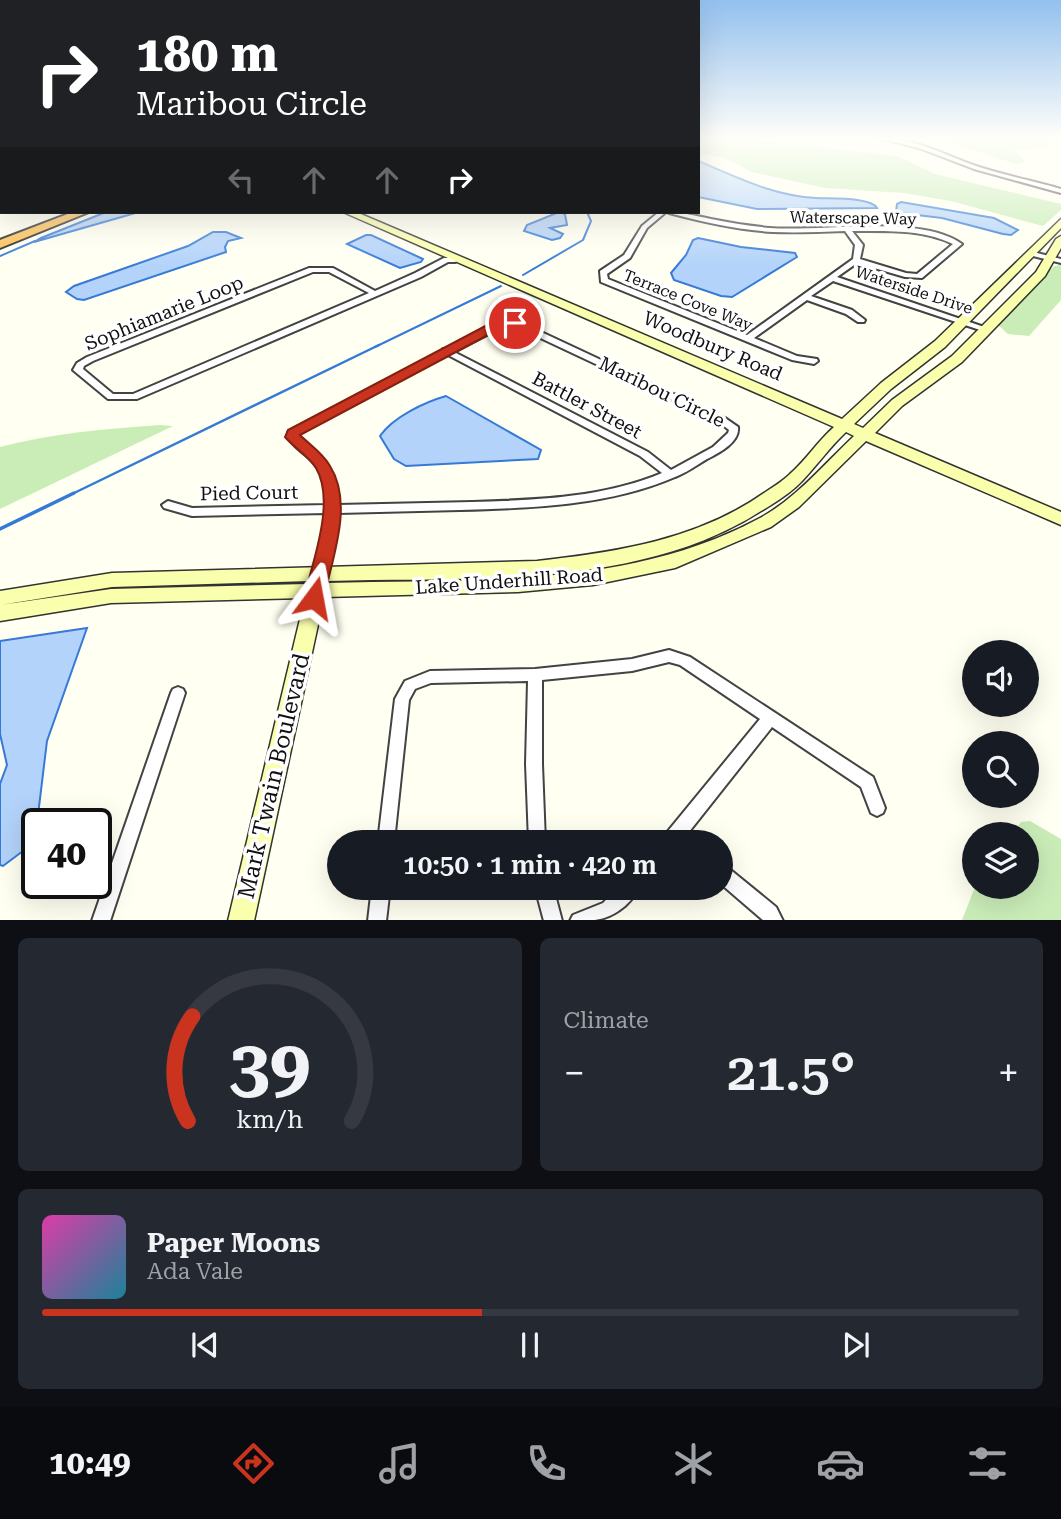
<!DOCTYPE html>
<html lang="en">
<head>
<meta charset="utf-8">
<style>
  :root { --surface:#171b24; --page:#242831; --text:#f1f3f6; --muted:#9ea1a6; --line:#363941; --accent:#ca331d }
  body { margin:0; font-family:"Roboto Serif",serif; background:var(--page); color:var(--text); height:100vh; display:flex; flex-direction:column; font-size:26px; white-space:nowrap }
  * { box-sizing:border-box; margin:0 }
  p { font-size:23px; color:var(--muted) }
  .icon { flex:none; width:38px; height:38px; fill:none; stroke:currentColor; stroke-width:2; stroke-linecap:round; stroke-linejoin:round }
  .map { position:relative; height:920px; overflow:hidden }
  .side { display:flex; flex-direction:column; gap:18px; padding:18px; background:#0d0f14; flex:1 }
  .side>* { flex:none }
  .guide { position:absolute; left:0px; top:0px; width:700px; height:214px; box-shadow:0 7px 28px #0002; background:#202124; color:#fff; overflow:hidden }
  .fabs { position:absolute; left:962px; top:640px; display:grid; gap:14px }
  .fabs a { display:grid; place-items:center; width:77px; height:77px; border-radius:50%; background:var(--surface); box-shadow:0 7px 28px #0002; font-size:35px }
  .speed { position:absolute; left:21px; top:808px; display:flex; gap:14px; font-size:35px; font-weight:700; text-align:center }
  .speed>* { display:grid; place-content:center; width:91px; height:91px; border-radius:50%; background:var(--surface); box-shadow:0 7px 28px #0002; line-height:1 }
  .speed .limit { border:4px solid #111; border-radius:10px; background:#fff; color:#111 }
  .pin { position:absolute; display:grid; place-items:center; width:60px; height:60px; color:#fff; margin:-30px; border:4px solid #fff; border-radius:50%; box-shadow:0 2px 7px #0007 }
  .me { position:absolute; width:77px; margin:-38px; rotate:13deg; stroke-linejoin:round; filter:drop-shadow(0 0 5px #0008) }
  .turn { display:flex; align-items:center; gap:24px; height:147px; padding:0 21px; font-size:32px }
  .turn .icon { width:91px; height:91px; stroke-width:2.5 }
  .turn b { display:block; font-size:49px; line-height:60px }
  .lanes { display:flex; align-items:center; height:66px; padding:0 21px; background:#0003; justify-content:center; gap:35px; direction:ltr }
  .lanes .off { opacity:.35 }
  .big { font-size:52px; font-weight:600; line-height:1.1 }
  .side .widget { flex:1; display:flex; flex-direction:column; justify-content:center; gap:10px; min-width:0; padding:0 24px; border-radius:10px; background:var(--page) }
  .side .dial { align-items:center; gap:0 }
  .dial svg { height:182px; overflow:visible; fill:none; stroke:var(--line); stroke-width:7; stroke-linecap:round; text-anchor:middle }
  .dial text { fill:var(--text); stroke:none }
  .song { display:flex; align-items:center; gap:21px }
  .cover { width:84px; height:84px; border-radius:10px; background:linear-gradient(135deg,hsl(320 70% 55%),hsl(190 70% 35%)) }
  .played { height:7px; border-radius:4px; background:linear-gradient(90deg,var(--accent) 45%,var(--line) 45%) }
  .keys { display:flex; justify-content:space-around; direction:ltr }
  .heat { display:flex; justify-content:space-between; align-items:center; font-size:38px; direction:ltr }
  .side .tiles { flex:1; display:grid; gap:18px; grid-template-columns:1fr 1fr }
  .widget:last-child { grid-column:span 2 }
  .trip { position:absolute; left:327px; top:830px; width:406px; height:70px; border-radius:35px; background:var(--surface); box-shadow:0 7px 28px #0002; font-weight:600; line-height:70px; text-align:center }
  .menu { display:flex; height:112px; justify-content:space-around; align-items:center; background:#090b0e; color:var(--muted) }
  .menu .icon { width:49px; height:49px }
  .menu .current { color:var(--accent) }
  .menu b { font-size:32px; color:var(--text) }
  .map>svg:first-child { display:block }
  .green { fill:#caedb8 }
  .water { fill:#b3d3fa; stroke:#357ad6; stroke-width:2 }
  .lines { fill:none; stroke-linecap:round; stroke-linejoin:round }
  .stream-far2 { stroke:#357ad6; stroke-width:2 }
  .stream-far1 { stroke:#357ad6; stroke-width:2.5 }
  .stream { stroke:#357ad6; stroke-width:3.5 }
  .street-casing { stroke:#434343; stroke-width:4 }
  .secondary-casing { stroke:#323232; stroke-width:3 }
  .highway-casing { stroke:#212121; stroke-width:4 }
  .street { fill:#fff; fill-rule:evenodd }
  .secondary { fill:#faffad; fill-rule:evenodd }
  .highway { fill:#fdbe52; fill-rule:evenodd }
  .route { fill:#ca331d; stroke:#832113; stroke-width:2 }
  .labels { text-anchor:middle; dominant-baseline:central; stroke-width:7; stroke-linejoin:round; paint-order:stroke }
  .far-street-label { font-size:16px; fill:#101010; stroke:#fff }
  .street-label { font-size:19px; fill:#101010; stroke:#fff }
  .near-street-label { font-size:23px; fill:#101010; stroke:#fff }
</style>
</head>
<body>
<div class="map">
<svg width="1061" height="921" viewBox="0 0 1061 921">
  <rect width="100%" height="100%" fill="#fffff2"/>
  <g class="green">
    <polygon points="698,138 738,138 897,156 935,174 1061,204 1061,210 1043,226 951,201 904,193 825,188 752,172 725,158 698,153"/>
    <polygon points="950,138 1045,138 1051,145 1027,150 1016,149 1014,151 1026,162 1016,164 957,145"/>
    <polygon points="1061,265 1061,300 1029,336 1008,334 997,324 1054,266"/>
    <path d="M 160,425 L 173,426 L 0,509 L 0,447 C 53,433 105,429 160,425 Z"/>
    <polygon points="1030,821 1061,839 1061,920 962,920 975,887 1027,887 1027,835 1011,835 1021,822"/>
  </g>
  <g class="water">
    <path d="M 698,161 C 737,177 773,196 816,198 C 831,199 871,197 877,208 L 757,209 L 698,197 Z"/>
    <polygon points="901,202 994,218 1018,230 1011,235 1003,234 942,218 900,213 896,211 897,204"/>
    <polygon points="106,212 139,212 34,242 41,238"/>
    <polygon points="559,212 565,214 567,225 550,228 563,234 560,238 552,240 524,231 527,225"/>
    <polygon points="213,232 226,232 241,238 228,241 225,247 226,252 84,300 77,299 66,292 74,286 188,246"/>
    <polygon points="366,235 371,235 423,259 421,262 400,268 347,244"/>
    <polygon points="698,238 741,247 795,253 797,257 732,297 721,296 674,280 671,273 686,255 693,240"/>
    <path d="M 446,396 L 541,450 L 538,459 L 406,466 L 394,459 L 380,436 C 393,417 425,402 446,396 Z"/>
    <polygon points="87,628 47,741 38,815 27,848 3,866 0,865 0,784 7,765 0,734 0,641"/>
  </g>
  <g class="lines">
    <g class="stream-far2">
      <polyline points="0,256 35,241"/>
      <polyline points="523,275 583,240 591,221 587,212"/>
      <polyline points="375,347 501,286"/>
    </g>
    <polyline class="stream-far1" points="70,495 379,345"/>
    <polyline class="stream" points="0,529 74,493"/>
    <g class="street-casing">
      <g id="street">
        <path d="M 880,138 C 914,138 945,155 976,166 C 1003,175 1033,181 1061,189 L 1061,193 L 974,169 L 919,148 Z"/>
        <path d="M 659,212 L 666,212 L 647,228 L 630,258 L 607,274 L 608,279 L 747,335 L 853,259 L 855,245 L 845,231 C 821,232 797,233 773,232 C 738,230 703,222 669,213 L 668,212 C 682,212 696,216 711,219 C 730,223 750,226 770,228 C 821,232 921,214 962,244 L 922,278 L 905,277 L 857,263 L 837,277 L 990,329 L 989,331 L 983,331 L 833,281 L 811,296 L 852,310 L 865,320 L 864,322 L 858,322 L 846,314 L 807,300 L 754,338 L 797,356 L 817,359 L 818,361 L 814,364 L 792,360 L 601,282 L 600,271 L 624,255 L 642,226 ZM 852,231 C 886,231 923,229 953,244 L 917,274 L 906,273 L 860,259 L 863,245 Z"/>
        <polygon points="1029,251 1061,259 1061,263 1029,255"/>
        <path d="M 444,258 L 455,258 L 459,260 L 455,262 L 448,262 L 421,277 L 137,399 L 108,399 L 73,370 L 77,363 L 87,357 L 309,268 L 333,268 L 375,291 L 415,273 ZM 313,272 L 329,272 L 369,293 L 133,394 L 113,394 L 83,369 L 84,366 L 93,361 Z"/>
        <path d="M 500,321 L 522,323 L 725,418 L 738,427 C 740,442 719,453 707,459 C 697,465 686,473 675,477 C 608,506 532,508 460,510 C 420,511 379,512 338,513 L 326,574 L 324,577 L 320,579 L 316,577 L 314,574 L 327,513 L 192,516 L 164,508 L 162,505 L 168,501 L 192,508 L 327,505 C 326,490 324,475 313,462 C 305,453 290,446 288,433 L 289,431 L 442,351 L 443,349 L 447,349 ZM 504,326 L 517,327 L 719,422 L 729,430 L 728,433 L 713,447 L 671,470 L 648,452 L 454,352 ZM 448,355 L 640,456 L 662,473 C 602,498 536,500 472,502 C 428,503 383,504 338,505 C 336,483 330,465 313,450 C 308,445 301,441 298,434 Z"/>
        <polygon points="669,650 690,657 873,777 885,808 883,813 877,816 871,813 861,787 772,727 681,842 662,842 664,836 760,719 680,665 669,662 632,671 542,680 542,764 545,842 529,842 526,764 528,681 431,683 415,689 409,700 394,842 378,842 395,699 405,681 430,671 535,669 632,659"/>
        <polygon points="178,687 183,689 185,693 110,921 92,921 171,693 173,689"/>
        <polygon points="721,864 727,867 776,907 783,921 764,921 721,884"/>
        <polygon points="372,887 390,887 386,921 368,921"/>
        <polygon points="535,887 553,887 562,921 544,921"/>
        <path d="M 618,887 L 640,887 C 636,895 631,900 625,906 C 607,921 594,921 570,921 L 573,915 L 603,903 Z"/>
      </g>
    </g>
    <g class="secondary-casing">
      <g id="secondary">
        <rect x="0" y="141" width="2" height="4"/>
        <path d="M 343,212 L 356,212 L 842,419 L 881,383 L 935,341 L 1061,219 L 1061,228 L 945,347 L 891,389 L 854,424 L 863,428 L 892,400 L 952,356 L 1036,272 L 1056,239 L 1061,236 L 1061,248 L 1045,276 L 962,362 L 902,406 L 875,433 L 1061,512 L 1061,525 L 866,441 L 799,507 L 771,527 L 675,568 L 593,585 L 518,592 L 324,597 L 254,921 L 228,921 L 305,598 L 111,603 L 0,621 L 0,605 L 111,589 L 308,584 L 309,581 L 112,587 L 0,605 L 0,591 L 112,573 L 537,561 C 617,552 697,540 764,493 C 773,487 783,481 790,474 C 806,460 818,441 834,427 ZM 846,432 L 854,436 C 824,464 795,500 758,519 C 627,589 472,579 327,583 L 327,581 C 467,577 638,590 761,511 C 775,503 792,492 803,480 C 818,464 830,447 846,432 Z"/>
      </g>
    </g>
    <g class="highway-casing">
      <polygon id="highway" points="73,212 89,212 0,248 0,240"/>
    </g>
    <use href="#street" class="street"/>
    <use href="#secondary" class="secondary"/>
    <use href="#highway" class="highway"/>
  </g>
  <linearGradient id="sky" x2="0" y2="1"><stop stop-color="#93c0ef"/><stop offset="0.52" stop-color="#fffff9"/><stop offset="1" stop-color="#fffff9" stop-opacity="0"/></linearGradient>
  <rect width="1061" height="267" fill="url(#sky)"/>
  <path class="route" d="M 515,320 L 522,323 L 520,326 L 499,329 L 300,435 C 310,445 323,453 330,466 C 354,504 332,558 324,598 L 321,604 L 314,606 L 307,604 L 304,598 C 312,563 336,502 316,468 C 308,455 294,448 285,437 L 288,430 L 491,323 Z"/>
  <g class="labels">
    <g class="far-street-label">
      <text transform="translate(853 218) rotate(1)">Waterscape Way</text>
      <text transform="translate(914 290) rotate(18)">Waterside Drive</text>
      <text transform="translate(688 300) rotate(22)">Terrace Cove Way</text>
    </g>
    <g class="street-label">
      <text transform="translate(164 313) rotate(-22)">Sophiamarie Loop</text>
      <text transform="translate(713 346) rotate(23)">Woodbury Road</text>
      <text transform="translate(662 392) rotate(26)">Maribou Circle</text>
      <text transform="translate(587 405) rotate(28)">Battler Street</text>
      <text transform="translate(249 493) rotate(-1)">Pied Court</text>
      <text transform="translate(509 581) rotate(-4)">Lake Underhill Road</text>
    </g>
    <g class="near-street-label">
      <text transform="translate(274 776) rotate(-77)">Mark Twain Boulevard</text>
    </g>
  </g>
</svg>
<div class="fabs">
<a><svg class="icon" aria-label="sound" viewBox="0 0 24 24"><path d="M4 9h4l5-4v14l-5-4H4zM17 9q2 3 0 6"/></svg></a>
<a><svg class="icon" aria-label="search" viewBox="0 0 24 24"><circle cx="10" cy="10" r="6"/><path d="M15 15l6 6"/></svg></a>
<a><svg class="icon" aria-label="layers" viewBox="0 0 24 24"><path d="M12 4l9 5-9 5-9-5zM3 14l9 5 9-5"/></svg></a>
</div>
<div class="speed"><div class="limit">40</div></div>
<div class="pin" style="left:515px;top:323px;background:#d93025"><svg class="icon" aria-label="arrive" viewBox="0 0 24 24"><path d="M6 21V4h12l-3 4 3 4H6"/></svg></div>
<svg class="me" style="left:314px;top:598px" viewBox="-20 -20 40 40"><path d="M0-17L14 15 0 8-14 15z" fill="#ca331d" stroke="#fff" stroke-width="4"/></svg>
<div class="trip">10:50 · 1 min · 420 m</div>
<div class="guide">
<div class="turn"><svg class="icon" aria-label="right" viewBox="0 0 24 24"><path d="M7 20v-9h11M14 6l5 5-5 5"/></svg><div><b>180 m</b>Maribou Circle</div></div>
<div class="lanes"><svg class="icon off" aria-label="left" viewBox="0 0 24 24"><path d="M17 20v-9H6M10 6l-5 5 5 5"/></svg><svg class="icon off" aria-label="ahead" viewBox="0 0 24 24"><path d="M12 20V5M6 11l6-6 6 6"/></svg><svg class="icon off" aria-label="ahead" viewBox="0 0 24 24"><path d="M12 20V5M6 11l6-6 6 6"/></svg><svg class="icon" aria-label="right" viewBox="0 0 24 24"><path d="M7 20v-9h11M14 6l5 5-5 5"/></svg></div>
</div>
</div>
<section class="side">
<div class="tiles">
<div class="widget dial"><svg viewBox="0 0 100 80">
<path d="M14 69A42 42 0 1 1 86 69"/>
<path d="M14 69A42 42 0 0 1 16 23" stroke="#ca331d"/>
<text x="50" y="56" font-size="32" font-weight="700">39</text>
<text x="50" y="72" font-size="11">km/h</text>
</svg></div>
<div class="widget"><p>Climate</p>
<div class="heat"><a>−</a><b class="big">21.5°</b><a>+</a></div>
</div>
<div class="widget">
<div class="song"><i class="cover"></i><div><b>Paper Moons</b><p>Ada Vale</p></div></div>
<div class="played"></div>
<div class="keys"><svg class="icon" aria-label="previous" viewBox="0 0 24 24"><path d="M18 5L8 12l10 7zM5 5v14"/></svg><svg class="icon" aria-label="pause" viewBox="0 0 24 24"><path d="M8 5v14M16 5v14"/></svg><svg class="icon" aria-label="next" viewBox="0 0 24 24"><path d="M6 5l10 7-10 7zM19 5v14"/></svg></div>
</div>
</div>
</section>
<nav class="menu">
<b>10:49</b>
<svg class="icon current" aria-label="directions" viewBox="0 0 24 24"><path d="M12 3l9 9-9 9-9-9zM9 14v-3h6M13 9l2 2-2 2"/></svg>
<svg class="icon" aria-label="music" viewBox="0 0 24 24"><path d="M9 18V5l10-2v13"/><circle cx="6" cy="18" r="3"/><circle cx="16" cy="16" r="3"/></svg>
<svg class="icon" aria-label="phone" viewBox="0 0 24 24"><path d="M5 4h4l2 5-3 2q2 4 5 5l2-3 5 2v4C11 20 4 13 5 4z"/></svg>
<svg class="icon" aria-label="climate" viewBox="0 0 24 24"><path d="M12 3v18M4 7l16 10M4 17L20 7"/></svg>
<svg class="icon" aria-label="car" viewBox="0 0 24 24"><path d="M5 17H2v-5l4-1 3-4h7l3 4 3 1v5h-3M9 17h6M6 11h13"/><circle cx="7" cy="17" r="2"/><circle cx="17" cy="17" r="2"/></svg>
<svg class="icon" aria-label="filters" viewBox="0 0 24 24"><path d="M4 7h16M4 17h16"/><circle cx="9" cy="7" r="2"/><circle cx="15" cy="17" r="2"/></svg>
</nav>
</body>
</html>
